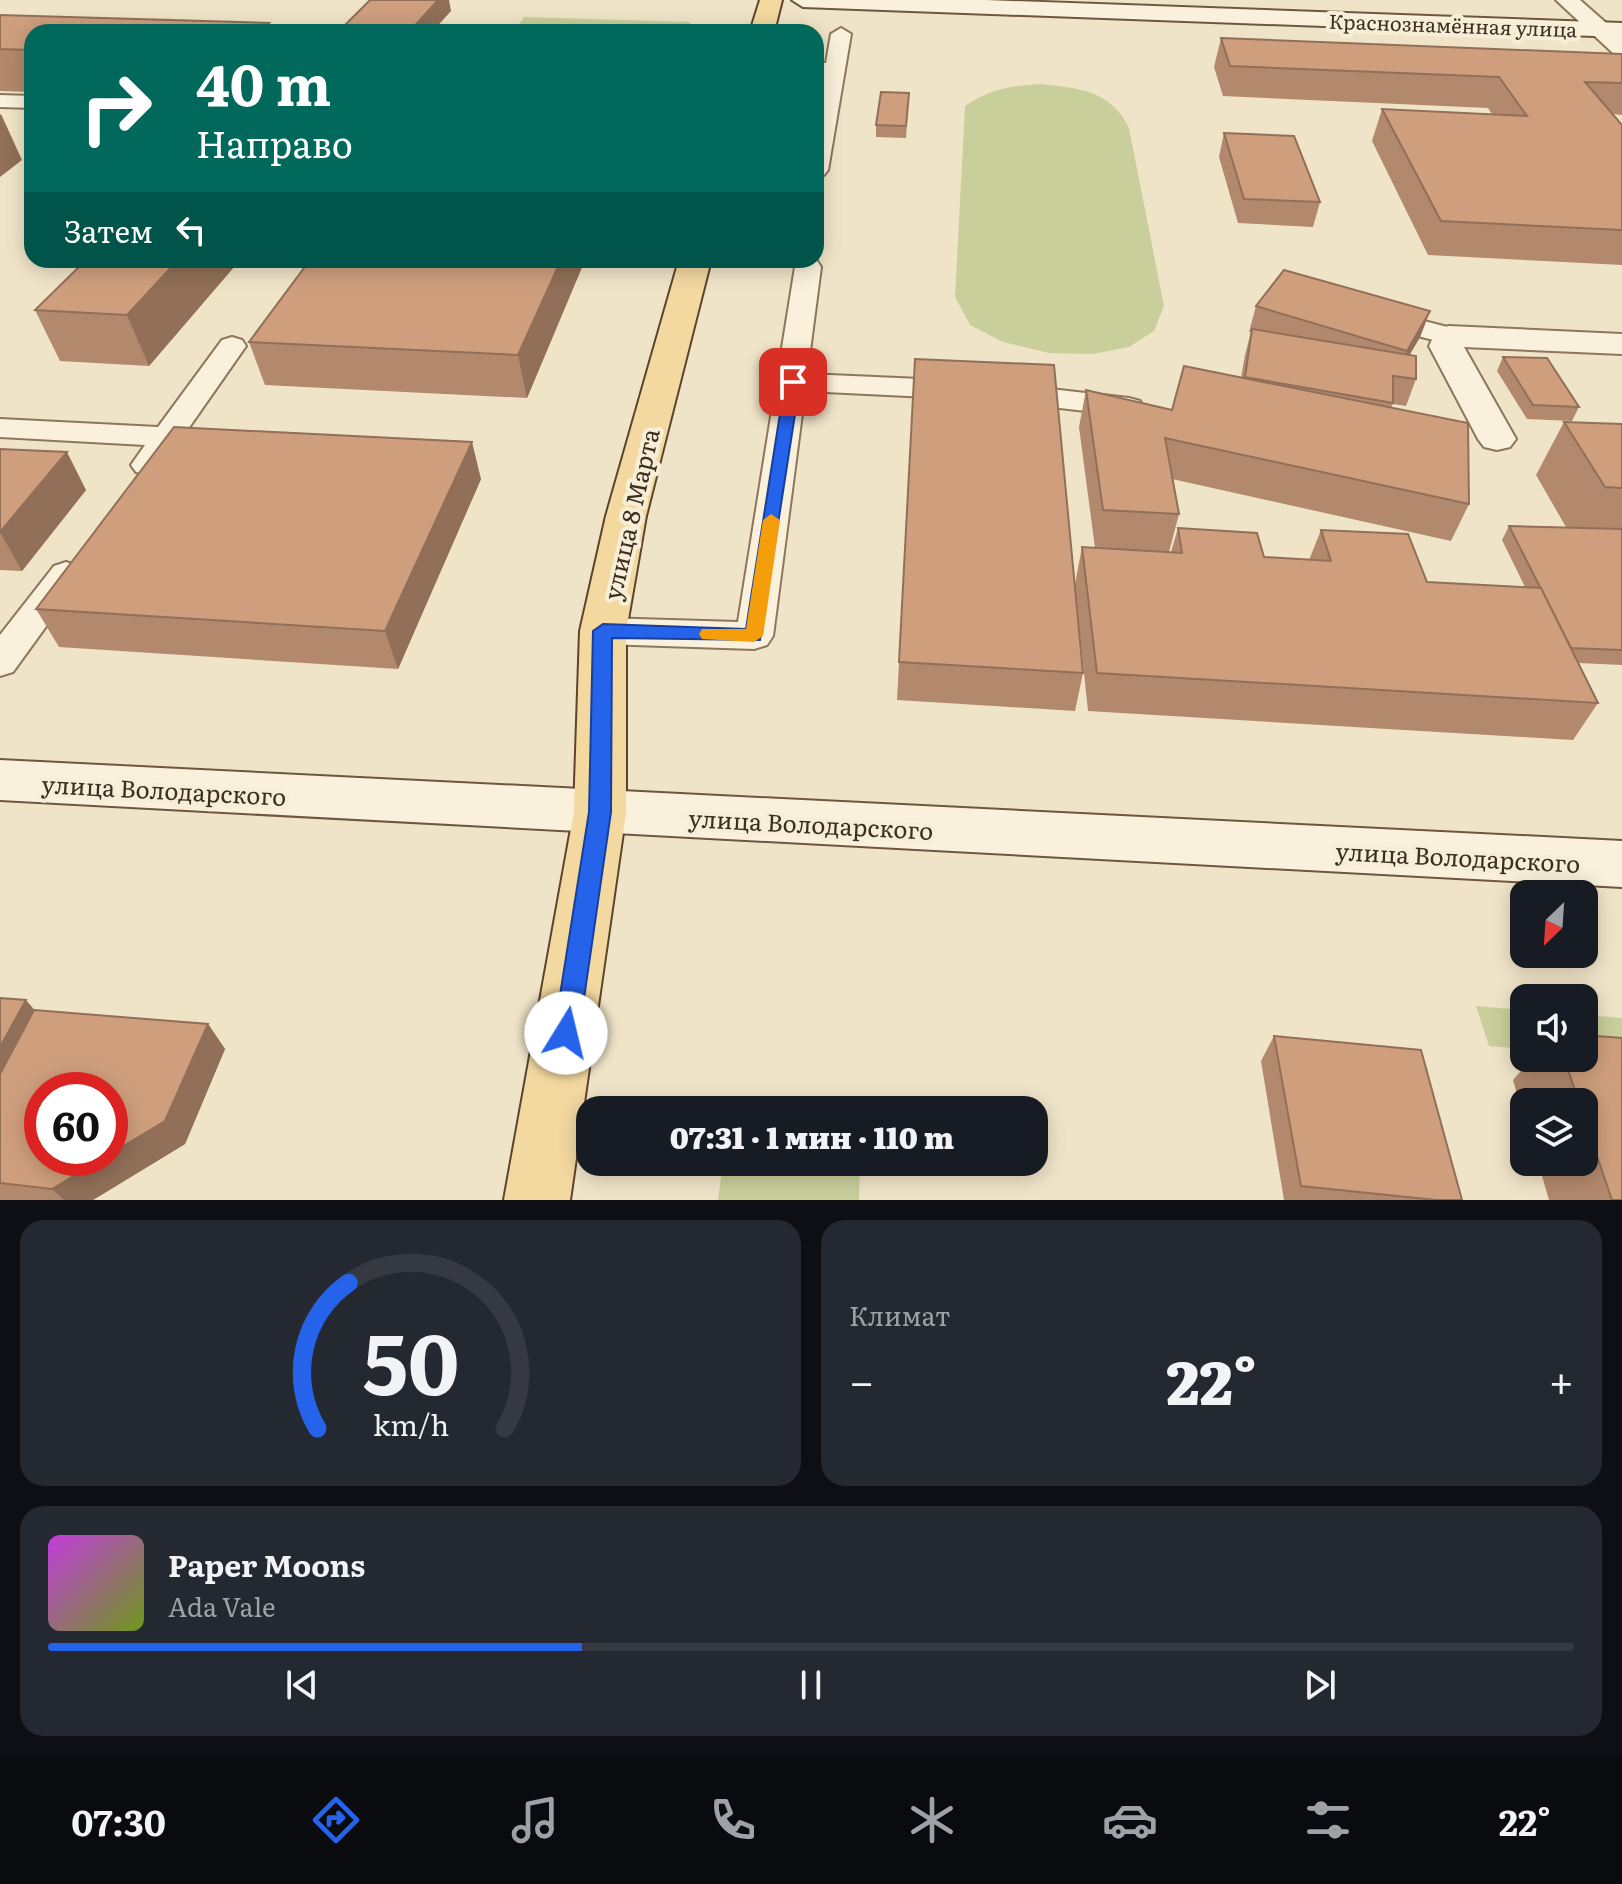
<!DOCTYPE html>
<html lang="ru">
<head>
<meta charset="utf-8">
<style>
  :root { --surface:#171b24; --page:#242831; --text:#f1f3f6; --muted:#9ea1a6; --line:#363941; --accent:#2563eb }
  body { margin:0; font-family:Literata,serif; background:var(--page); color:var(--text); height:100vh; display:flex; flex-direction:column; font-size:30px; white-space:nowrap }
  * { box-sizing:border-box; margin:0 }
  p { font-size:26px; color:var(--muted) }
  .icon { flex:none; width:44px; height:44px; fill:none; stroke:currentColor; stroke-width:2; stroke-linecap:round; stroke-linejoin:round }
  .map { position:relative; height:1200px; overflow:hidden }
  .panel { display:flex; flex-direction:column; gap:20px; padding:20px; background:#0d0f14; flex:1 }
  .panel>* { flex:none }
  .banner { position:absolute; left:24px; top:24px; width:800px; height:244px; border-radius:24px; box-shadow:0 4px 20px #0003; background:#00695c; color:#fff; overflow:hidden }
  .needle { width:52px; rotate:205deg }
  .buttons { position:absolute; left:1510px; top:880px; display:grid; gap:16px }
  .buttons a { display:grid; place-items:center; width:88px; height:88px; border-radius:16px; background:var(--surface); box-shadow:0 4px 20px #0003; font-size:40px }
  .speed { position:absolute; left:24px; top:1072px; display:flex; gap:16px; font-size:40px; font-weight:700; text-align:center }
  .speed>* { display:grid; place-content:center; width:104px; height:104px; border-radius:50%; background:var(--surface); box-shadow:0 4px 20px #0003; line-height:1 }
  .speed .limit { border:12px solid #d22; background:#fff; color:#111 }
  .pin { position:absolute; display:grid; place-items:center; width:68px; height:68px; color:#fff; margin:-34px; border-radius:16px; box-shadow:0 4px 12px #0006 }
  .me { position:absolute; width:88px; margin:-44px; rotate:9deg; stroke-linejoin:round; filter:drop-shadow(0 0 6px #0008) }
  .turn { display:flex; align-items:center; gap:28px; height:168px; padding:0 40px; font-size:36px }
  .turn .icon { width:104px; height:104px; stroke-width:2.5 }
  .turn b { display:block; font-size:56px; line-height:68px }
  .then { display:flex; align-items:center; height:76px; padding:0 40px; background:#0003; gap:16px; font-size:30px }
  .big { font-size:60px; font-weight:800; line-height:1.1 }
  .panel .widget { flex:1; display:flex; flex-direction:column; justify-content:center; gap:12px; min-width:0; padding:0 28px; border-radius:24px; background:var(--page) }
  .panel .dial { align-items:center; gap:0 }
  .dial svg { height:208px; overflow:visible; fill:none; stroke:var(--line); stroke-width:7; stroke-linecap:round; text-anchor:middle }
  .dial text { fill:var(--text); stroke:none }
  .song { display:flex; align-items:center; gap:24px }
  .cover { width:96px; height:96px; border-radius:12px; background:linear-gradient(135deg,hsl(290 70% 55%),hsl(80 70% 35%)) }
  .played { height:8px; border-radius:4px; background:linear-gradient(90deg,var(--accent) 35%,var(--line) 35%) }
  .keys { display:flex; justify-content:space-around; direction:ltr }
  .heat { display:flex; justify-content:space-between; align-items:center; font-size:44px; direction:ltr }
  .panel .tiles { flex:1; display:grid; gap:20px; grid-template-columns:1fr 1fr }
  .widget:last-child { grid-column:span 2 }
  .trip { position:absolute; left:576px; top:1096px; width:472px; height:80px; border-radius:24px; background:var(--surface); box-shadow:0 4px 20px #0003; font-weight:800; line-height:80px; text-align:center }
  .tabs { display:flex; height:128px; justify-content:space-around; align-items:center; background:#090b0e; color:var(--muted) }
  .tabs .icon { width:56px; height:56px }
  .tabs .active { color:var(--accent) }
  .tabs b { font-size:36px; color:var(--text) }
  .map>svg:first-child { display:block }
  .green { fill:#c9cf9b }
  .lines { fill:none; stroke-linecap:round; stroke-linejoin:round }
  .lane-casing { stroke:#8d765c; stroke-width:4 }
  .street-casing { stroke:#8d765c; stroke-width:4 }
  .secondary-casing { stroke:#6f573f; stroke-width:4 }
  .primary-casing { stroke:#5b4430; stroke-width:4 }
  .lane { fill:#faf1dc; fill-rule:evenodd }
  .street { fill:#faf1dc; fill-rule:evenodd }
  .secondary { fill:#faf1dc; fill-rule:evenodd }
  .primary { fill:#f3d9a0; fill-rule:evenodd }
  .wall { fill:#b2896c }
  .shaded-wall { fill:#916f58 }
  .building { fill:#cf9f7d; stroke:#916f58; stroke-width:2 }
  .route { fill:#2563eb; stroke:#184099; stroke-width:2 }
  .slow { fill:#f59e0b }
  .labels { text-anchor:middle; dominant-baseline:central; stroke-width:8; stroke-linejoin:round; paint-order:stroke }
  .far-street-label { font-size:20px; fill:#3d2e20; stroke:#f7eed8 }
  .street-label { font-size:24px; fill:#3d2e20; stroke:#f7eed8 }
</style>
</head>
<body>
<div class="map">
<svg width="1622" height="1200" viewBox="0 0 1622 1200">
  <rect width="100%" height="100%" fill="#f0e4c8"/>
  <g class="green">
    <polygon points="524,17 688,22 704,32 514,32"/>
    <path d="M 1040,84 C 1078,88 1111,90 1129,128 L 1164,306 L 1154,331 L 1129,347 L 1093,354 L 1049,353 L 1003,342 L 970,325 L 955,297 L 965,106 C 990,89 1010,86 1040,84 Z"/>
    <polygon points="1476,1006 1524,1010 1524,1049 1489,1046"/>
    <polygon points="1584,1015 1622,1018 1622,1057 1584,1054"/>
    <polygon points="723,1162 860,1162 859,1200 718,1200"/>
  </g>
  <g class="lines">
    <g class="lane-casing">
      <g id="lane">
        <polygon points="841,28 851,34 828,170 824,175 816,177 816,114 824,75 816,75 816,63 826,63 831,34"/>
        <polygon points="0,95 32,96 32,108 0,107"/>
        <polygon points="816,259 821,267 807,374 989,382 1129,398 1140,401 1144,407 1140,413 1129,416 989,400 805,391 773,636 767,645 754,649 603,644 590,640 585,631 590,622 603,618 738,622 795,267 791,260"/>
        <polygon points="1377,309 1459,330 1463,336 1459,342 1449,344 1367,323 1363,317 1367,311"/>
        <polygon points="232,337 242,340 246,346 158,472 147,475 136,472 131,465 145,445 0,437 0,419 158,427 222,340"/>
        <polygon points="66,562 78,566 84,574 13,672 0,676 0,635 54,566"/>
      </g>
    </g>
    <g class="street-casing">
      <g id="street">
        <polygon points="1556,0 1580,0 1622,37 1622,56 1614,54"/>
        <polygon points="1449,326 1622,334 1622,354 1464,347 1516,439 1510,447 1497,450 1484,447 1478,439 1429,346 1437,329"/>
      </g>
    </g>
    <g class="secondary-casing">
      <g id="secondary">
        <polygon points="792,0 986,0 1622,23 1622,37 803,7"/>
        <polygon points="0,760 1622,841 1622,887 0,800"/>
      </g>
    </g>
    <g class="primary-casing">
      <g id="primary">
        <polygon points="760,0 782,0 774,32 750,32"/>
        <polygon points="679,260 711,260 646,516 626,631 626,812 570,1200 504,1200 574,812 580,631 606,516"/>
      </g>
    </g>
    <use href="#lane" class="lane"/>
    <use href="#street" class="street"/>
    <use href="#secondary" class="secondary"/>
    <use href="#primary" class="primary"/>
  </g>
  <g class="wall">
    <polygon points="0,15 32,32 32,92 0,91"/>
    <polygon points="1221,38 1622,54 1622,115 1613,114 1622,125 1622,265 1428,255 1372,141 1382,109 1492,114 1488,108 1223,96 1214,67"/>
    <polygon points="909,93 906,138 876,137 876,125"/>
    <polygon points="1224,133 1320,202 1313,227 1238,223 1219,157"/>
    <polygon points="240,260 149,366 60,361 35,310"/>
    <polygon points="585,260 527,398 265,385 249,342"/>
    <polygon points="1256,306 1430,311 1420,337 1409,355 1416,379 1406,406 1393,404 1391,408 1469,504 1451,541 1172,479 1179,514 1169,552 1171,552 1178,528 1264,557 1309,560 1321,530 1427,582 1525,587 1502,540 1509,526 1566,527 1536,475 1564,422 1622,424 1622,665 1578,663 1598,703 1573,740 1088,711 1079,625 1083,673 1075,711 897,700 915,359 1075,584 1082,547 1095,548 1079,427 1086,390 1172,410 1241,378 1245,355 1251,332 1249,332"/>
    <polygon points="1503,357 1579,407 1572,421 1527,419 1497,371"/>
    <polygon points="0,449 86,490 22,571 0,570"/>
    <polygon points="481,479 398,669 59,647 36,609"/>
    <polygon points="0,998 34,1010 208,1024 225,1049 185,1144 93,1200 0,1200"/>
    <polygon points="1584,1035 1622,1038 1622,1200 1549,1200 1538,1162 1584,1162 1584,1102 1524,1102 1524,1118 1513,1080 1532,1058 1564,1058 1573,1086 1564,1058 1584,1058"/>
    <polygon points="1274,1036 1462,1200 1284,1200 1261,1061"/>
  </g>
  <g class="shaded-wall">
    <polygon points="438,0 449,0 451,11 432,32 409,32"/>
    <polygon points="269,23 271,32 259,32"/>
    <polygon points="1,114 22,160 0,177 0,115"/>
    <polygon points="178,260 240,260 149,366 127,315"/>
    <polygon points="561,260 585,260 527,398 518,355"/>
    <polygon points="1430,311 1420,337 1397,377 1407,351"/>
    <polygon points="472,442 481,479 398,669 385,631"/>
    <polygon points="67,452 86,490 22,571 0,532"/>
    <polygon points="26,1000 56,1035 0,1143 0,1047"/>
    <polygon points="208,1024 225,1049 185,1144 93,1200 64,1200 52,1189 103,1158 110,1158 110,1154"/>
  </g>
  <g class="building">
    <polygon points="370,0 438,0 409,32 338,32"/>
    <polygon points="0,15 269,23 259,32 32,32 32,50 0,49"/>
    <polygon points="442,25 474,27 470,32 437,32"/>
    <polygon points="1221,38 1622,54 1622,83 1585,82 1622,125 1622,230 1441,221 1382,109 1527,116 1499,77 1230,66"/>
    <polygon points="881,92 909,93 906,126 876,125"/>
    <polygon points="1224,133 1294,136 1320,202 1244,199"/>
    <polygon points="86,260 178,260 127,315 35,310"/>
    <polygon points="310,260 561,260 518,355 249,342"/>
    <polygon points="1284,270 1430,311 1407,351 1256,306"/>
    <polygon points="1252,329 1416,356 1416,379 1393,376 1393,403 1245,377"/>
    <polygon points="1503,357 1547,358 1579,407 1533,405"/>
    <polygon points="915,359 1054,365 1083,673 899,662"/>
    <polygon points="1184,366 1468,423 1469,504 1165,438 1179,514 1103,510 1086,390 1172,410"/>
    <polygon points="1564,422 1622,424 1622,488 1605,487"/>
    <polygon points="174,427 472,442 385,631 36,609"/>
    <polygon points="0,449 67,452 0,532"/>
    <polygon points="1509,526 1622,529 1622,650 1571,648"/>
    <polygon points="1178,528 1257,533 1264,557 1331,561 1321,530 1408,534 1427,582 1541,588 1598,703 1097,673 1082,547 1182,553"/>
    <polygon points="0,998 26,1000 0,1047"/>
    <polygon points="34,1010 208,1024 165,1121 110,1154 110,1090 42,1090 42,1158 103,1158 52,1189 0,1183 0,1074"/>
    <polygon points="1584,1035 1622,1038 1622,1200 1612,1200 1584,1118 1584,1102 1579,1102 1564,1058 1584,1058"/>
    <polygon points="1274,1036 1421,1050 1462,1200 1436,1200 1301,1186"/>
  </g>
  <polygon class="route" points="793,377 800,382 760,640 612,638 611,812 579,1033 575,1041 566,1044 558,1041 554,1033 589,812 593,631 603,624 746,629 785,382"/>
  <polygon class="slow" points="771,514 780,520 763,636 754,642 702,639 699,634 702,629 746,629 763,520"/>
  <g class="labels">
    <g class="far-street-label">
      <text transform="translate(1453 24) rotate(2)">Краснознамённая улица</text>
    </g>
    <g class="street-label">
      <text transform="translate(630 514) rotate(-77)">улица 8 Марта</text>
      <text transform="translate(164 789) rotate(3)">улица Володарского</text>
      <text transform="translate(811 823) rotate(3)">улица Володарского</text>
      <text transform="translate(1458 856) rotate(3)">улица Володарского</text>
    </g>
  </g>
</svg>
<div class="buttons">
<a><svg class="needle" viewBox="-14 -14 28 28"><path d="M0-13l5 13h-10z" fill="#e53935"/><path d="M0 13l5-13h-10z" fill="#9ea1a6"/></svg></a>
<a><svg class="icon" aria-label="sound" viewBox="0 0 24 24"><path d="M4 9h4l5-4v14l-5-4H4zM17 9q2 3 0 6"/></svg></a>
<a><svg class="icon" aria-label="layers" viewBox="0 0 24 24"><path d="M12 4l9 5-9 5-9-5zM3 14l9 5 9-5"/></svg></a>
</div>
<div class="speed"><div class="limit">60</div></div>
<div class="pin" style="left:793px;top:382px;background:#d93025"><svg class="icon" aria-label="arrive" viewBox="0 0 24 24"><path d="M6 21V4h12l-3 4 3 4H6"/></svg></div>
<svg class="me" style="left:566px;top:1033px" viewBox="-20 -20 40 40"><circle r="19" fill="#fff"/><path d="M0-13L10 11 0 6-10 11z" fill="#2563eb"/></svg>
<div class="trip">07:31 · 1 мин · 110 m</div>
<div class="banner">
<div class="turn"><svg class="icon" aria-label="right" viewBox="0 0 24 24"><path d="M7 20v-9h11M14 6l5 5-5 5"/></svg><div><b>40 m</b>Направо</div></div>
<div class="then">Затем<svg class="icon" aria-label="left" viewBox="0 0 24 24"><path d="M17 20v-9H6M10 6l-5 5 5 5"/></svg></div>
</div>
</div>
<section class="panel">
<div class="tiles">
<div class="widget dial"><svg viewBox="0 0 100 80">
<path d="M14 69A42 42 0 1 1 86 69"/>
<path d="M14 69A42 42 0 0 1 26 13" stroke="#2563eb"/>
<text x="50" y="56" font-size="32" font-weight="700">50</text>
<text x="50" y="72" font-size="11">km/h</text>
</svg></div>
<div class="widget"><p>Климат</p>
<div class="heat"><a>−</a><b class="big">22°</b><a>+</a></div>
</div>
<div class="widget">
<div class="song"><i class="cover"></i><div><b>Paper Moons</b><p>Ada Vale</p></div></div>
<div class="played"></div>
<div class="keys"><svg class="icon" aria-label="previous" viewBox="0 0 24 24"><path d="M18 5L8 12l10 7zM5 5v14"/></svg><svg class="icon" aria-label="pause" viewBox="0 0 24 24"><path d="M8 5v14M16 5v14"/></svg><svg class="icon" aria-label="next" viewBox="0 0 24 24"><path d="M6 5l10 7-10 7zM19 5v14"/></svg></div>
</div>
</div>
</section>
<nav class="tabs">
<b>07:30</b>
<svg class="icon active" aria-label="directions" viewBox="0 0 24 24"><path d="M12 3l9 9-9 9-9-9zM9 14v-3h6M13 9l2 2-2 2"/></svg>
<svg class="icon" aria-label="music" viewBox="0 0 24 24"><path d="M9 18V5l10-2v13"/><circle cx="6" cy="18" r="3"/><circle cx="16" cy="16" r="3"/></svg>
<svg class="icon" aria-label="phone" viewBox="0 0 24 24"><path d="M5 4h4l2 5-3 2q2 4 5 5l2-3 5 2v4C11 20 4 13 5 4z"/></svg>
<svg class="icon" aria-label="climate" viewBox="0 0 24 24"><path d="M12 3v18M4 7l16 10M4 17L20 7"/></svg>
<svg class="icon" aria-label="car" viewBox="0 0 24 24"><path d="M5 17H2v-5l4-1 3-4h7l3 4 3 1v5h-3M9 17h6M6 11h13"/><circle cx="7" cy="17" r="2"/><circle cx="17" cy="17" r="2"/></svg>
<svg class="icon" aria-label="filters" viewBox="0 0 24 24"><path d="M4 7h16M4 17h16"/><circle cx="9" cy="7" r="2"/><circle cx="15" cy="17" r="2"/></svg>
<b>22°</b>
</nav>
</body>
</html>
